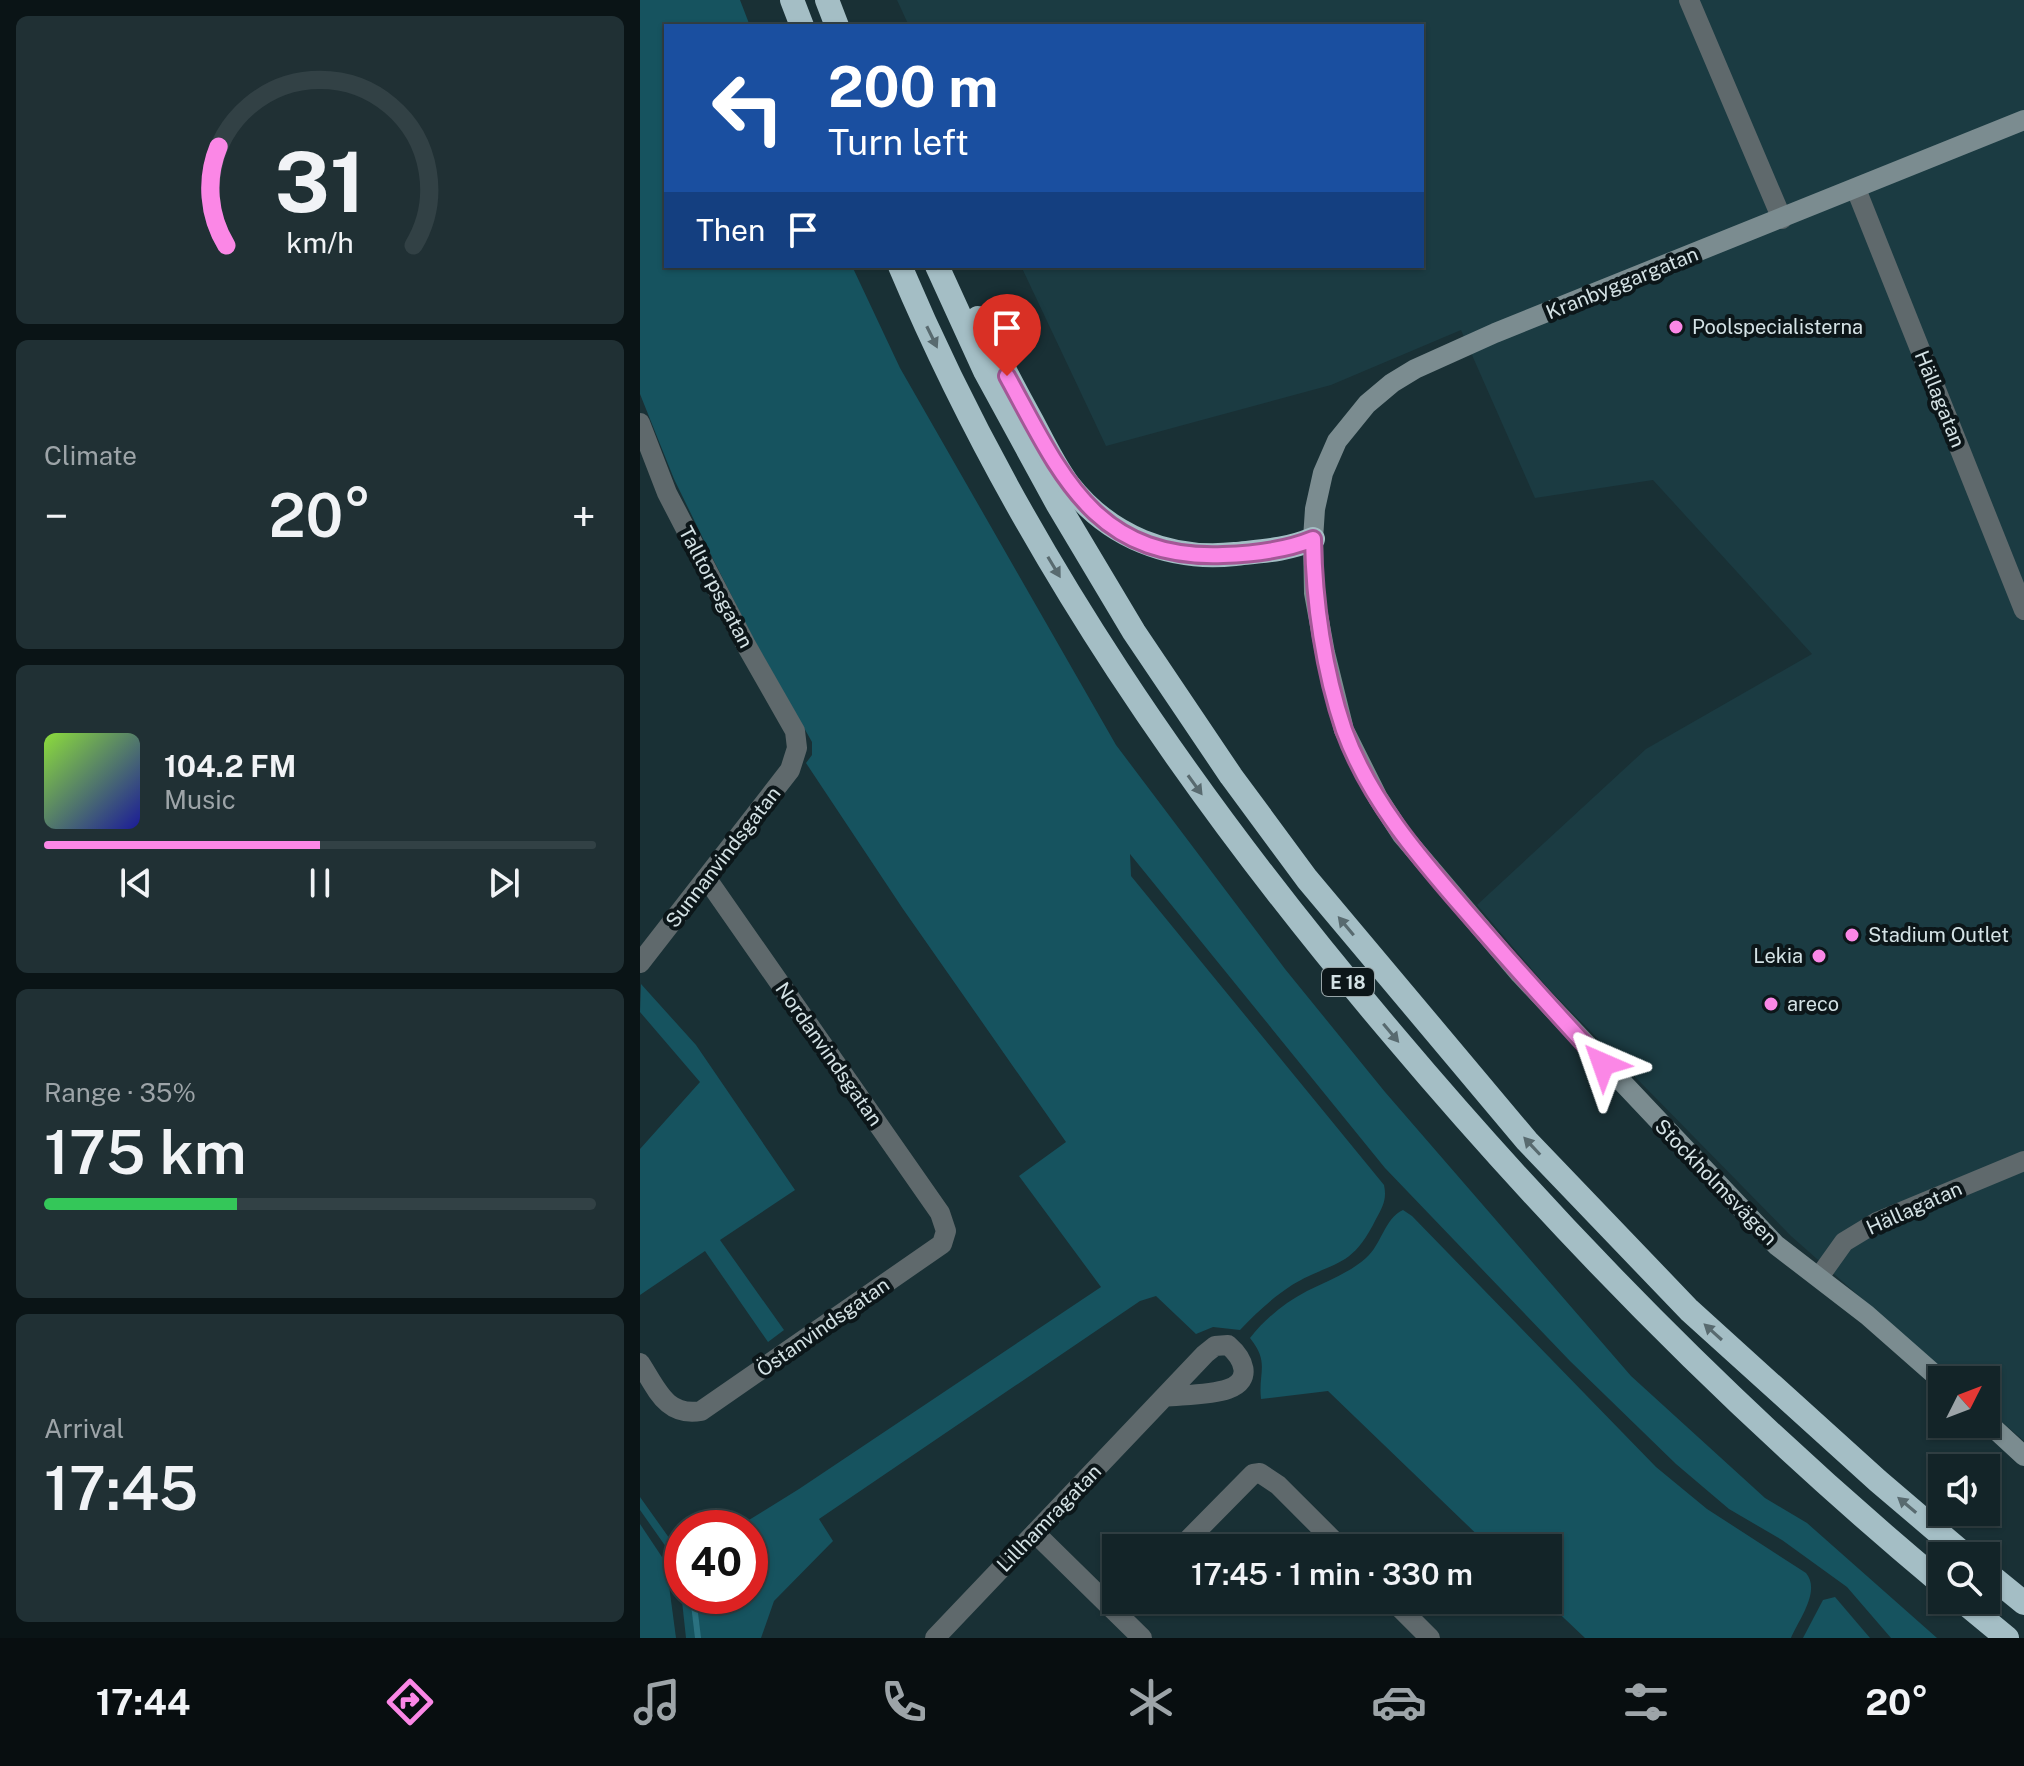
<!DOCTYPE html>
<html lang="en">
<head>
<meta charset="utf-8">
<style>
  :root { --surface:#132428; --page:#203034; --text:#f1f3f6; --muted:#9da4a8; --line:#324145; --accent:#fb87e6 }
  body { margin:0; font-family:"Public Sans",sans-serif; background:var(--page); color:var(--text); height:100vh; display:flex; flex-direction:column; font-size:30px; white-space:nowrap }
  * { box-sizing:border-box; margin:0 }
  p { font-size:26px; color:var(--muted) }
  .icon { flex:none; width:44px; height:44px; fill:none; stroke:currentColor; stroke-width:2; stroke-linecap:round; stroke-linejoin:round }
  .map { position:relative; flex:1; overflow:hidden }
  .panel { display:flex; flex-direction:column; gap:16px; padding:16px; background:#0a1416; width:640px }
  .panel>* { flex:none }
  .guide { position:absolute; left:24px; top:24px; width:760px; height:244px; border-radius:0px; box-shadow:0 2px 6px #0004,0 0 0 2px var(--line); background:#1a4fa0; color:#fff; overflow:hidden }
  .needle { width:52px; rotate:48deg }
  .tools { position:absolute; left:1288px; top:1366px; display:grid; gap:16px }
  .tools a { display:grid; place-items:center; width:72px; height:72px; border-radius:0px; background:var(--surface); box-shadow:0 2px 6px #0004,0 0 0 2px var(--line); font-size:40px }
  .speed { position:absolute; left:24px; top:1510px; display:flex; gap:16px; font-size:40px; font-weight:700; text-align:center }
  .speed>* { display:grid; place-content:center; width:104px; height:104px; border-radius:50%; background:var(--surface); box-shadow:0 2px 6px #0004,0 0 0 2px var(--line); line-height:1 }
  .speed .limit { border:12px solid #d22; background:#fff; color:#111 }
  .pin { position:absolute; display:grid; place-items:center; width:68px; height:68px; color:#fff; margin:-82px -34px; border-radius:50% 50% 50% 0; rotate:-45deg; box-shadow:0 0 8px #0007 }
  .pin .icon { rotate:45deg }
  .me { position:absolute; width:88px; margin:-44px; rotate:317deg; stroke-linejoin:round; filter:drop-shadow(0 0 6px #0008) }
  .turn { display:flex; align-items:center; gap:28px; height:168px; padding:0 32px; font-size:36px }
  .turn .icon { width:104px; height:104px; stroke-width:2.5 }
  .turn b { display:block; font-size:56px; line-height:68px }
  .then { display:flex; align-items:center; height:76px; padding:0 32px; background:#0003; gap:16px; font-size:30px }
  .big { font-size:60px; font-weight:600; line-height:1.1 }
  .panel .widget { flex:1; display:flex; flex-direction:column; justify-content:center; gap:12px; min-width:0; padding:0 28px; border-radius:12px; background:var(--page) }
  .panel .dial { align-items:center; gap:0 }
  .dial svg { height:208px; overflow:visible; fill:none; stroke:var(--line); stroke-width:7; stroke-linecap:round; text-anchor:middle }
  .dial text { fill:var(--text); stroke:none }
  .song { display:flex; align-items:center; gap:24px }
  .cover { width:96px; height:96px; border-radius:12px; background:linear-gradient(135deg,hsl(90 70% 55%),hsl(240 70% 35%)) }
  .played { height:8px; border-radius:4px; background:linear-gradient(90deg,var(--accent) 50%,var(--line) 50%) }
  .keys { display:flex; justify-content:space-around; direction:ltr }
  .heat { display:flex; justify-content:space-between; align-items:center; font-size:44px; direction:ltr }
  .charge { height:12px; border-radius:6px; background:linear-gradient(90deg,#34c759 35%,var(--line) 0) }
  .trip { position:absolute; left:462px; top:1534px; width:460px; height:80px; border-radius:0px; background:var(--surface); box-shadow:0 2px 6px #0004,0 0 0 2px var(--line); font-weight:600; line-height:80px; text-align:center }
  .dock { display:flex; height:128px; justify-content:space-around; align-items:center; background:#080e10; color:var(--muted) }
  .dock .icon { width:56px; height:56px }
  .dock .current { color:var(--accent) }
  .dock b { font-size:36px; color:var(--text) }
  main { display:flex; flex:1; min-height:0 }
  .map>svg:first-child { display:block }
  .built { fill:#1b3b42 }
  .green { fill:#16535f }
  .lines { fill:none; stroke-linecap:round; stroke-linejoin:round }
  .stream { stroke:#2b7281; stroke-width:6 }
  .street { stroke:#5f696c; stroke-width:20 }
  .secondary { stroke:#7b8c90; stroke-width:20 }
  .highway { stroke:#a4bec5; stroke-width:24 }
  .oneway { fill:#586a6f }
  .route-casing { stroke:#a35896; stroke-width:20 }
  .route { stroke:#fb87e6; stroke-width:14 }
  .poi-dot { fill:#fb87e6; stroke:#0c1619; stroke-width:3 }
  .labels { text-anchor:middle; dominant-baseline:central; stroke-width:8; stroke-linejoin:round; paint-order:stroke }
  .shield { fill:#0c1619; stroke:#98a5a8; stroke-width:2 }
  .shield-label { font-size:18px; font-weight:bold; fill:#d4e2e5 }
  .street-label { font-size:20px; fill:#d4e2e5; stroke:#0c1619 }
  .poi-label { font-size:20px; fill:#d4e2e5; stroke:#0c1619; text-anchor:start }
</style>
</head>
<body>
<main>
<section class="panel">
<div class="widget dial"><svg viewBox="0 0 100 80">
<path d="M14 69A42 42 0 1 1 86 69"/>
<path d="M14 69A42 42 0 0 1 11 31" stroke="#fb87e6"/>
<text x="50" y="56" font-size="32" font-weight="700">31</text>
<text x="50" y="72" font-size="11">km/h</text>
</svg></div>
<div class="widget"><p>Climate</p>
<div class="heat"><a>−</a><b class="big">20°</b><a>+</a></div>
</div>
<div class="widget">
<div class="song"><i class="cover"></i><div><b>104.2 FM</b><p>Music</p></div></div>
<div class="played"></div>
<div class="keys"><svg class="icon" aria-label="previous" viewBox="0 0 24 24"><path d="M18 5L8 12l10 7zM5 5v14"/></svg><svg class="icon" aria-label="pause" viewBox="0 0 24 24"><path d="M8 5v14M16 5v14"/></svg><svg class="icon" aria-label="next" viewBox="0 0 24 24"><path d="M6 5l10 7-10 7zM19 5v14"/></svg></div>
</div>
<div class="widget"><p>Range · 35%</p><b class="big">175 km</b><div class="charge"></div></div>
<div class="widget"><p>Arrival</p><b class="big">17:45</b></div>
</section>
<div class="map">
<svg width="1384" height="1638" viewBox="0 0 1384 1638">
  <rect width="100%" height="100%" fill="#193035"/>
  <polygon class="built" points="257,0 1384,0 1384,1441 1346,1408 1346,1380 1314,1380 1151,1236 907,987 837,905 1006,749 1172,654 1013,480 895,498 821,330 691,385 466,446 381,266 782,266 782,26 269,26"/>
  <g class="green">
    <path d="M 0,0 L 100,0 L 110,26 L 26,26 L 26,266 L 212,266 L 260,368 L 476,745 L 645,969 L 745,1092 L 991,1376 L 1125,1498 L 1167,1523 L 1297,1638 L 1251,1638 L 1207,1587 L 1142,1540 L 1089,1509 L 1036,1464 L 930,1361 L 745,1168 L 490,854 L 491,876 L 744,1185 C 747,1199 743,1206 736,1219 C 711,1270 694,1260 652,1285 C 632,1298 616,1313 600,1330 L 573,1327 L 556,1334 L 516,1296 L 500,1301 L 179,1519 L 193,1541 L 134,1601 L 121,1638 L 46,1638 L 38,1564 L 0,1510 L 0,1497 L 42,1556 L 42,1596 L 110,1596 L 110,1528 L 96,1528 L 159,1489 L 461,1287 L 379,1176 L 426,1142 L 263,909 L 166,763 L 172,755 L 172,742 L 113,638 L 75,563 L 34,479 L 0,394 Z"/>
    <polygon points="1,984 56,1045 155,1190 80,1240 144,1330 128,1342 65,1251 0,1295 0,1149 60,1082 0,1012"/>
    <path d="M 763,1210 L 772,1216 L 1016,1467 L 1067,1509 L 1166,1573 C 1181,1591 1159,1619 1151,1638 L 945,1638 L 905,1600 L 908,1600 L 908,1548 L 851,1548 L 688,1391 L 621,1399 C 618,1372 630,1363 610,1338 C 625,1319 644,1303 667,1291 C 687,1281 709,1273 726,1258 C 742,1244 744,1219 763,1210 Z"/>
    <polygon points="0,1524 26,1563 36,1638 0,1638"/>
    <polygon points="1195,1597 1230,1638 1163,1638 1183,1600"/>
  </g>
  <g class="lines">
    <polyline class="stream" points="53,1596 58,1638"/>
    <g class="street">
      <polyline points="1049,0 1142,219"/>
      <polyline points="1216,189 1384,610"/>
      <polyline points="0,423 27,493 106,645 155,731 157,748 150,770 0,963"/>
      <polyline points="1179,1277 1204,1242 1237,1222 1384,1161"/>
      <path d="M 0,1363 C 17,1389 26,1417 61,1411 L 302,1244 L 306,1231 L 300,1213 L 67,879"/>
      <polyline points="395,1533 502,1638"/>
      <polyline points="540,1548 613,1474 620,1473 638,1485 701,1548"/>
      <polyline points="752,1600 790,1638"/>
      <path d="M 295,1638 L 565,1354 L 575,1346 L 588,1345 C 603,1358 614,1380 588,1389 C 571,1395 542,1395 524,1397"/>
    </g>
    <g class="secondary">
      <polyline points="1302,1381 1227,1315 1136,1245 880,974 762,835 738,798 704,730 685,653 674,593 673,539 675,509 683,473 697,441 727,404 752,383 775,369 855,333 1384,120"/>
      <polyline points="1346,1421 1384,1456"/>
    </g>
    <g class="highway">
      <polyline points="152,0 162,26"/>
      <polyline points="187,0 197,26"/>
      <path d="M 260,266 C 380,550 556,803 755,1037 C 922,1235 1103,1418 1302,1584"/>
      <polyline points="297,266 345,371 417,503 494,632 591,776 667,879 887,1141 1049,1310 1238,1481 1326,1556"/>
      <path d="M 338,318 C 355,352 373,387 392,421 C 403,442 414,465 428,484 C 469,537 530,561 595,554 C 623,551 647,550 673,539"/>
      <polyline points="1346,1572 1384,1603"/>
      <polyline points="1321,1600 1367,1638"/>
    </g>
  </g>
  <defs><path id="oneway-solid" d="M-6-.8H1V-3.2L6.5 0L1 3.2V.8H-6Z" transform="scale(2)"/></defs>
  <g class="oneway">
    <use href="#oneway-solid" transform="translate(292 337) rotate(64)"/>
    <use href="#oneway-solid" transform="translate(414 567) rotate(59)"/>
    <use href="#oneway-solid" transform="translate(555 785) rotate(54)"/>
    <use href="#oneway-solid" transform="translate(706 926) rotate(-130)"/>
    <use href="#oneway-solid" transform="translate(751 1033) rotate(50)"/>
    <use href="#oneway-solid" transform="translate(892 1146) rotate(-133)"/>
    <use href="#oneway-solid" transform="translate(1073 1332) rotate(-138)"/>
    <use href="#oneway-solid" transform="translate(1267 1505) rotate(-140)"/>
  </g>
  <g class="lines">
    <g class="route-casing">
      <path id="route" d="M 367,376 C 420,473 454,560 583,555 C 613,554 644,551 673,539 C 674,602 684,671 704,730 C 729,799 778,856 825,910 C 870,962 916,1013 963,1064"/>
    </g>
    <use href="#route" class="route"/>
  </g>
  <g class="poi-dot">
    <circle cx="1036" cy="327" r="8"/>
    <circle cx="1212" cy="935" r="8"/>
    <circle cx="1179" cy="956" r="8"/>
    <circle cx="1131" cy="1004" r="8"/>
  </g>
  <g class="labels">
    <rect class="shield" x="682" y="968" width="52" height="28" rx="6"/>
    <g class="shield-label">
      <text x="708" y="982">E 18</text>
    </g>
    <g class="street-label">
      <text transform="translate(982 283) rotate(-22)">Kranbyggargatan</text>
      <text transform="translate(1300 399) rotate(68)">Hällagatan</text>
      <text transform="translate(76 587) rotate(62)">Talltorpsgatan</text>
      <text transform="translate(83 857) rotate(-52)">Sunnanvindsgatan</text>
      <text transform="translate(189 1054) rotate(55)">Nordanvindsgatan</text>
      <text transform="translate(1076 1182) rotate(46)">Stockholmsvägen</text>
      <text transform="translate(1274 1208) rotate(-24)">Hällagatan</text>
      <text transform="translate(183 1327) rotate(-35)">Östanvindsgatan</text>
      <text transform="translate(409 1518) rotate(-46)">Lillhamragatan</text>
    </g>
    <g class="poi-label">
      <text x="1052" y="327">Poolspecialisterna</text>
      <text x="1228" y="935">Stadium Outlet</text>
      <text x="1163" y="956" text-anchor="end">Lekia</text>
      <text x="1147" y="1004">areco</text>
    </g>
  </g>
</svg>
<div class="tools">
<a><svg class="needle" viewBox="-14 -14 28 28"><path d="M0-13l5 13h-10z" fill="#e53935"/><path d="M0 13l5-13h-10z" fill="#9da4a8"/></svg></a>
<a><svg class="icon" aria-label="sound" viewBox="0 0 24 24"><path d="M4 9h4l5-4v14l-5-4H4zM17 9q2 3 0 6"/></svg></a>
<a><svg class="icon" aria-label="search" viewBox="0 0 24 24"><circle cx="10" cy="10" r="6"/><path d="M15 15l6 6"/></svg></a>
</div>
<div class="speed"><div class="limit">40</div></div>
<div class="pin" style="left:367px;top:376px;background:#d93025"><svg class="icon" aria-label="arrive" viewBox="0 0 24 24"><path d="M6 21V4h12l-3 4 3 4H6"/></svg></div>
<svg class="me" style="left:963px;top:1064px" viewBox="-20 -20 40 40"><path d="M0-17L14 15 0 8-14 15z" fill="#fb87e6" stroke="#fff" stroke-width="4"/></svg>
<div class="trip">17:45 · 1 min · 330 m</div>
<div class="guide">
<div class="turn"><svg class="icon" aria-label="left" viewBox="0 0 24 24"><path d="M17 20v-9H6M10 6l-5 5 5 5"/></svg><div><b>200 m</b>Turn left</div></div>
<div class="then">Then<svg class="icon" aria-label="arrive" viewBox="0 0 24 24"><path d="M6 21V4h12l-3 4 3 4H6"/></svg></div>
</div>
</div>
</main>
<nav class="dock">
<b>17:44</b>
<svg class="icon current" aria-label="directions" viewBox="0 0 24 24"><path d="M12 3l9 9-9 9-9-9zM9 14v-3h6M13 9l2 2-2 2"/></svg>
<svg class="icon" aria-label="music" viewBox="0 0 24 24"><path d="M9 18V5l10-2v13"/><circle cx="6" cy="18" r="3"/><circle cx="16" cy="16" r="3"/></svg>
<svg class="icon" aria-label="phone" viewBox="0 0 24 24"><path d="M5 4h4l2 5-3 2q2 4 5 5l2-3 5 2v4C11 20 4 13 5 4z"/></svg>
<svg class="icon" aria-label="climate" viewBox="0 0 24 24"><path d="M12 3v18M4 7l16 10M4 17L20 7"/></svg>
<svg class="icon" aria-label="car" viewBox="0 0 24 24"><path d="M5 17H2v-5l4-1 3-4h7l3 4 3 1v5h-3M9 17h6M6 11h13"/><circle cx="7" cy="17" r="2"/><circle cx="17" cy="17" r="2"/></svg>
<svg class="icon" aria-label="filters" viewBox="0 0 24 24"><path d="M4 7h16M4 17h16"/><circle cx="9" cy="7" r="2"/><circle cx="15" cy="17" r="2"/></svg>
<b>20°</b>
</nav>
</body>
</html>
